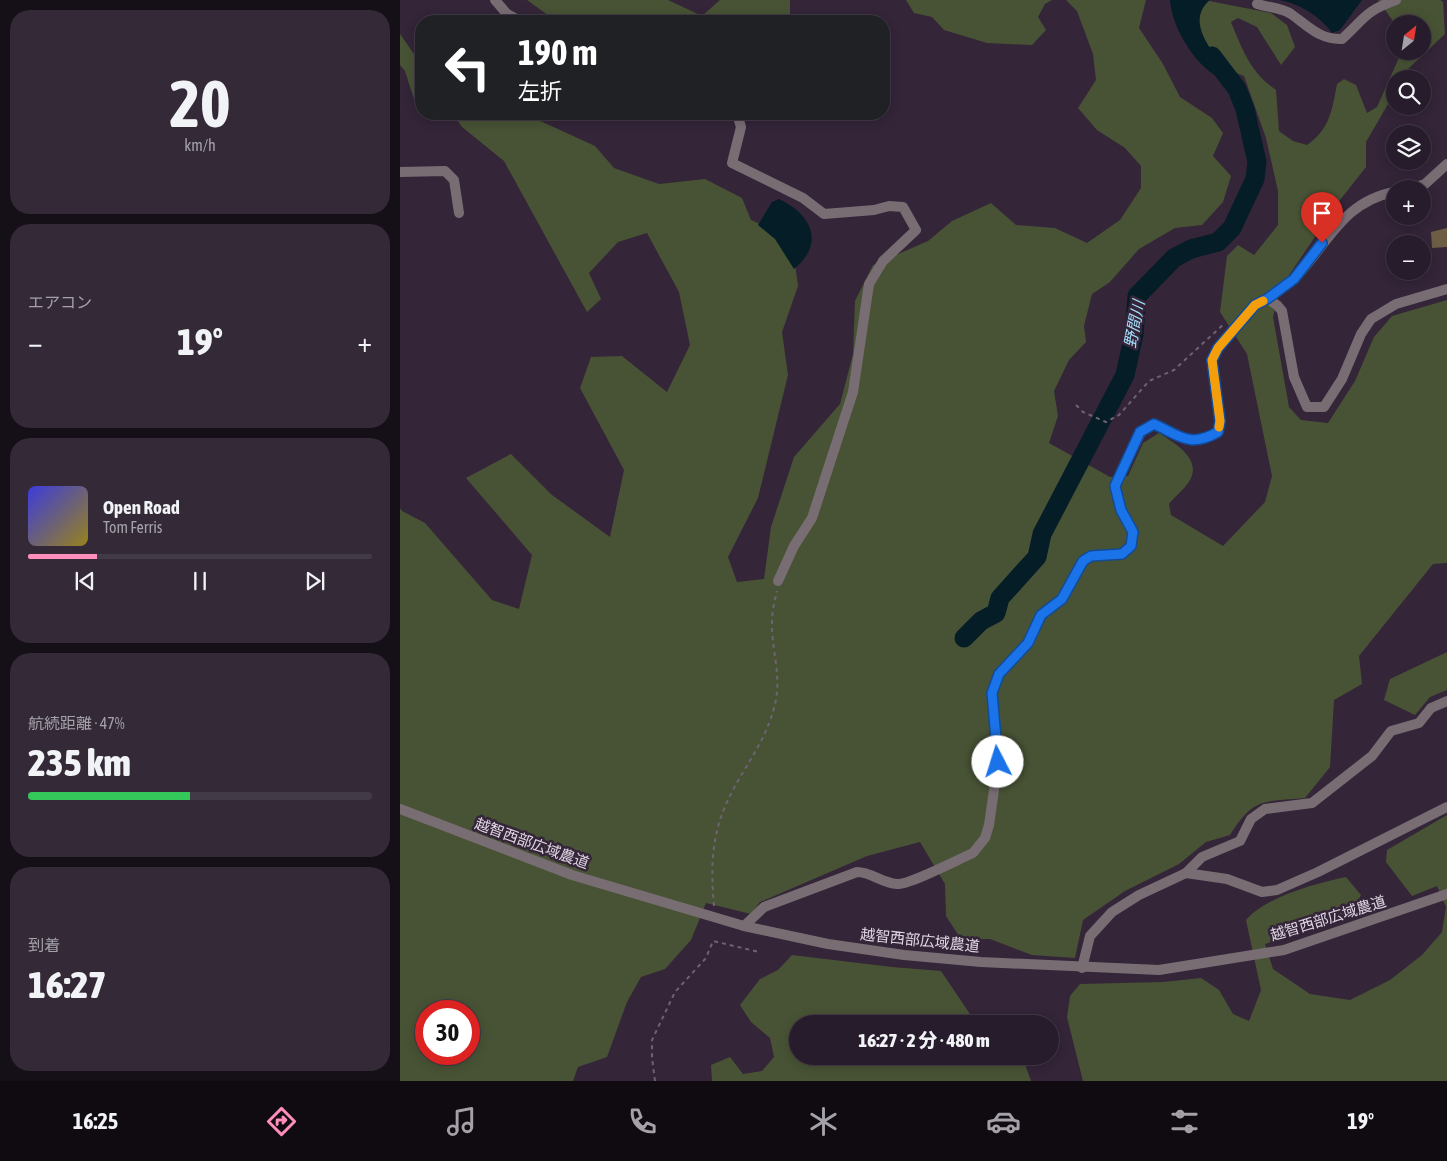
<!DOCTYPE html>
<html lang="ja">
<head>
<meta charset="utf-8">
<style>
  :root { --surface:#271c2b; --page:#332937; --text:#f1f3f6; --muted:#a4a1a9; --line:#433a47; --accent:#fe8ebc }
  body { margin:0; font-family:"Asap Condensed","Noto Sans JP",sans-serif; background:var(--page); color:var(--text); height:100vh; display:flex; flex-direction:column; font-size:19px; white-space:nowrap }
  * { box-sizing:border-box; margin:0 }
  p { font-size:16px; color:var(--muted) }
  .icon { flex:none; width:28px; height:28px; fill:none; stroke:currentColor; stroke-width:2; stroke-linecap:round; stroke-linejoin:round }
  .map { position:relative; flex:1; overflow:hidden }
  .panel { display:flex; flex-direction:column; gap:10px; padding:10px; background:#150f18; width:400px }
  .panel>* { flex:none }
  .top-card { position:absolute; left:15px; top:15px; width:475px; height:105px; border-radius:20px; box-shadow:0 2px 12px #0003,0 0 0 1px var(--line); background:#202124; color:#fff; overflow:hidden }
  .needle { width:32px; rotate:30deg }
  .tools { position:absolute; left:986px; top:15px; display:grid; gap:10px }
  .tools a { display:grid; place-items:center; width:45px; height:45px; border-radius:50%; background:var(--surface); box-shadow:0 2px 12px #0003,0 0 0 1px var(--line); font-size:25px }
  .speed { position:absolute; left:15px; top:1000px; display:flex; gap:10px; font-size:25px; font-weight:700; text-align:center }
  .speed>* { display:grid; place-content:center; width:65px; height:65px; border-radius:50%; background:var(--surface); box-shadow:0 2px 12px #0003,0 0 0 1px var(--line); line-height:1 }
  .speed .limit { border:8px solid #d22; background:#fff; color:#111 }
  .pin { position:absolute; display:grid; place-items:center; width:42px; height:42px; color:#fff; margin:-51px -21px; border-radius:50% 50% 50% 0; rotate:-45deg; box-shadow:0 0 5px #0007 }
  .pin .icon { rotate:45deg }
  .me { position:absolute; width:55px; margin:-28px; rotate:355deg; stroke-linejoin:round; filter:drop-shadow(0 0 4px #0008) }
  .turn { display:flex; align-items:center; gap:18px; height:105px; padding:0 20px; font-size:22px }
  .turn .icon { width:65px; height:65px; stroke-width:2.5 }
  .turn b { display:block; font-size:35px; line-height:42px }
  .big { font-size:38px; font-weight:800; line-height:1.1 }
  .panel .card { flex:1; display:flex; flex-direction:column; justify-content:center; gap:8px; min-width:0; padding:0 18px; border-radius:20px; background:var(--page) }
  .panel .dial { align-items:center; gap:0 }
  .dial b { font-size:65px; line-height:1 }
  .song { display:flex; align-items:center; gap:15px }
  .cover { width:60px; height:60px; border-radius:8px; background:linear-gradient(135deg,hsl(240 70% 55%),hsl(50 70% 35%)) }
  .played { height:5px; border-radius:2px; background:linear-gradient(90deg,var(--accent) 20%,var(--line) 20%) }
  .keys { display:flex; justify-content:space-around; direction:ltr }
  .heat { display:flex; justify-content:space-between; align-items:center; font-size:28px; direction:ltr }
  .charge { height:8px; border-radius:4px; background:linear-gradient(90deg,#34c759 47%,var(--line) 0) }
  .trip { position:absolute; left:389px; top:1015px; width:270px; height:50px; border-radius:25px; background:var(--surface); box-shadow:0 2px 12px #0003,0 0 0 1px var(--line); font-weight:800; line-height:50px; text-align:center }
  .dock { display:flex; height:80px; justify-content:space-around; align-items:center; background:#100b11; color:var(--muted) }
  .dock .icon { width:35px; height:35px }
  .dock .active { color:var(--accent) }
  .dock b { font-size:22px; color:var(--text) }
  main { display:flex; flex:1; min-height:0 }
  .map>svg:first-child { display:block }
  .green { fill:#485335; fill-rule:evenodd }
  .water { fill:#051d27 }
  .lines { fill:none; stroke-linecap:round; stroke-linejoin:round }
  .river { stroke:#051d27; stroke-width:19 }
  .building { fill:#6e5d45 }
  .path { stroke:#6f6274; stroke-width:2; stroke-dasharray:4 4; stroke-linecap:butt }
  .minor { stroke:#796d74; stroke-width:10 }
  .tertiary { stroke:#796d74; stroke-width:10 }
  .route-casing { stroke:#114b97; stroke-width:12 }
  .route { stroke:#1a73e8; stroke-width:9 }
  .slow { stroke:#f59e0b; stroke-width:9 }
  .labels { text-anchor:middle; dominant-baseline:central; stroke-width:5; stroke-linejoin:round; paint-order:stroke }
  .street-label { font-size:15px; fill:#e0d6e3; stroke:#342539 }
  .water-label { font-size:16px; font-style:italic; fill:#a2defb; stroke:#342539 }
</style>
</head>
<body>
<main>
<section class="panel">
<div class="card dial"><b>20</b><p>km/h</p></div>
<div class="card"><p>エアコン</p>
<div class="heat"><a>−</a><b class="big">19°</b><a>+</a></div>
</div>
<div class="card">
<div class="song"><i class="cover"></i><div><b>Open Road</b><p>Tom Ferris</p></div></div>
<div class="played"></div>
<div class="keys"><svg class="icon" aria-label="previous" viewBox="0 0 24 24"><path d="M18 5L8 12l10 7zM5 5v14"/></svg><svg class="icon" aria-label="pause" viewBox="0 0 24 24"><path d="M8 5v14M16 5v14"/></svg><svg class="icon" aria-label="next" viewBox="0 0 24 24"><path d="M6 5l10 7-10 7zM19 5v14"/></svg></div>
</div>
<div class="card"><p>航続距離 · 47%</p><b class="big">235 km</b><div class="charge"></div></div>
<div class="card"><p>到着</p><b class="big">16:27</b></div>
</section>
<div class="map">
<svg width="1047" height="1081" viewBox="0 0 1047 1081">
  <rect width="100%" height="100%" fill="#342539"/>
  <g class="green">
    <polygon points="127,0 268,0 302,16 320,0 390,0 390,21 179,21 173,19 156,21"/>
    <polygon points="506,0 652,0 645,4 638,17 646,30 632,45 587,43 544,30 532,17 514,13"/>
    <path d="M 666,0 L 746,0 L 739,28 L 763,64 L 780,97 L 812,118 L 823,133 L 813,156 L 831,176 L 823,202 L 802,225 L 775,228 L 739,249 L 710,282 L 692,294 L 684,326 L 686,342 L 669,360 L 654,391 L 658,416 L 649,443 L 710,477 L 728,476 L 743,443 L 759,433 C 774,443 802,458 790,480 C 785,489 775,496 769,504 L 771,515 L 823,546 L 865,502 L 872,476 L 847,354 L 820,312 L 827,256 L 838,245 L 854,255 L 878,225 L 878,191 L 866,138 L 844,76 L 812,63 L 794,36 L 804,0 L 871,13 L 887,25 L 895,47 L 881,65 L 857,27 L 838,18 L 831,22 C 843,51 850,72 876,90 L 879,131 L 893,141 L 907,145 C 930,129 932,110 937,84 L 944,79 L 956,85 L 967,113 L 977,107 L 1002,51 L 1022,51 L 1022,24 L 995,24 L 978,0 L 1040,0 L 1043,2 L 1045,34 L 1007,70 L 1002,79 L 995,79 L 995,92 L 966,142 L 966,167 L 940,200 L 881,287 L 873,317 L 889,407 L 901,420 L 928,423 L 955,381 L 974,337 L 992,316 L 1047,300 L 1047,563 L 1033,564 L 959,656 L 962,684 L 934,700 L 930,767 L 905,798 C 862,802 854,797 830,835 L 806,842 L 779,864 L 725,891 L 683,920 L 675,958 L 632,955 L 590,939 L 561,939 L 546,916 L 545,884 L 520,842 L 467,856 L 360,902 L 351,914 L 306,903 L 291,940 L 265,969 L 241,977 L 227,1002 L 207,1057 L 178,1067 L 173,1081 L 0,1081 L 0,508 L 2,511 L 25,523 L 92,600 L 119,609 L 132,555 L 66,478 L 111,454 L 152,495 L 210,537 L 224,470 L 180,388 L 191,357 L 222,356 L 267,392 L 290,345 L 279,292 L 247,233 L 218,242 L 189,273 L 201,299 L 187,312 L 104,161 L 62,127 L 53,114 L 125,114 L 195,146 L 214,168 L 259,184 L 305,179 L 342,198 L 351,220 L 367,227 L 394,256 L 398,286 L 382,332 L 388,375 L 358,498 L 328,557 L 337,582 L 364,579 L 371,527 L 394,457 L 440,404 L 453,354 L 455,301 L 473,265 L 528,241 L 552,221 L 591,203 L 616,225 L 655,228 L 687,243 L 720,220 L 741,188 L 741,166 L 725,148 L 697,130 L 678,108 L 696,80 L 693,54 L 677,11 ZM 26,1011 L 69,1011 L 69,1054 L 26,1054 Z"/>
    <polygon points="0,34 21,64 21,99 14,99 5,71 0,65"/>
    <polygon points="1047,652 1047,690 1030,697 1015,715 984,700 990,679"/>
    <path d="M 1047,815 L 1047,1081 L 683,1081 L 667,1017 L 670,996 L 680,984 L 763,982 L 801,978 L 819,990 L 833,1014 L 849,1021 L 861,990 L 846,920 C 865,897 917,883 946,877 L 961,895 L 953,910 L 956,916 L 865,944 L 873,969 L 910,994 L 950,1000 L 990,980 L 1022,955 L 1042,932 L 1046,907 L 1037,886 L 1012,896 L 986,862 L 987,850 Z"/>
    <polygon points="392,955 492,967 541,971 572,1017 572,1024 398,1024 398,1056 612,1056 625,1064 631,1081 312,1081 311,1065 330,1057 343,1074 362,1071 374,1057 370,1038 351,1022 340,1005 360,979 378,970"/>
  </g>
  <g class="water">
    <path d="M 770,0 L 810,0 C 783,22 816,56 830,74 L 825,79 C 798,73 771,26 770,0 Z"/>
    <path d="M 880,0 L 962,0 L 940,30 L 932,33 C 920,16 900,4 880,0 Z"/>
    <path d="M 379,199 C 411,214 426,243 394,269 L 375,239 L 358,225 L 372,202 Z"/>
  </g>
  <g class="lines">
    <polyline class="river" points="564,638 581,621 596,613 600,598 637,557 642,534 725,375 734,334 737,296 774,258 791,249 818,242 832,228 855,179 857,162 845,109 837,89 812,56"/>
  </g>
  <polygon class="building" points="1047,228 1047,247 1032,248 1031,232"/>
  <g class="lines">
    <g class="path">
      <polyline points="676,405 683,412 706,422 719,415 749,381 774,370 825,323"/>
      <path d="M 314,906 C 311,872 311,841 324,809 C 339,772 366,744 375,704 C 382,676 371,648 372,621 C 372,611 375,600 377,591"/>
      <polyline points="255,1081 252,1058 252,1040 275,992 306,958 313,941 359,952"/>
    </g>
    <g class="minor">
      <polyline points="95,0 107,14 120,21"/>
      <path d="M 857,4 C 867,7 882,8 891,14 C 908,26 920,40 942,39 C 965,18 965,11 996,0"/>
      <polyline points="337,114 341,127 332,163 403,198 424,214 474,210 489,206 503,207 516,230 483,261 469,284 453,392 412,518 394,546 378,581"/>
      <polyline points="0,172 45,171 54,180 59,213"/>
      <polyline points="1010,189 1025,184 1047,164"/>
      <path d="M 867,299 C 876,292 887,286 895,278 C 928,244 943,201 995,192"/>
      <polyline points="786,873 827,879 862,892 877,890 918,872 1047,807"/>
      <path d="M 344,926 L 364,907 L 457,872 C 471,872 482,883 497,884 C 509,885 559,859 573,853 L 585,838 L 589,825 L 598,762 L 592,693 L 599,674 L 629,643 L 641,615 L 662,599 L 683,561 L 691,556 L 722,554 L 731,546 L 733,532 L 721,510 L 715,486 L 741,432 L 754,424 C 780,436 790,449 817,432 L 820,421 L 812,360 L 818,348 L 855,305 L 867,299 L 877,305 L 882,311 L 894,377 L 907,407 L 924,407 L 942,379 L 961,334 L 971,319 L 996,304 L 1047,289"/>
      <polyline points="682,968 690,936 712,912 739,895 786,873 802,857 840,841 851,819 865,809 912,803 972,756 991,731 1019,723 1031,708 1047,701"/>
    </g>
    <polyline class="tertiary" points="0,809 172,875 344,926 428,944 504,955 581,962 759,970 884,950 1047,894"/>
  </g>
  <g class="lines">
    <g class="route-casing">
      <path id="route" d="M 598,762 L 592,693 L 599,674 L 628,643 L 641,615 L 662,599 L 683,561 L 691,556 L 722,554 L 731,546 L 733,532 L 721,510 L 715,486 L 740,432 L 754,424 C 780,436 790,448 818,432 L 820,421 L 812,360 L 818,348 L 855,305 L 867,299 L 894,279 L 922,243"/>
    </g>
    <use href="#route" class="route"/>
    <polyline class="slow" points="819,427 820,421 812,360 818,348 855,305 863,301"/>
  </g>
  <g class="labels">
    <g class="street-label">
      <text transform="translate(132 843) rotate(20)">越智西部広域農道</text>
      <text transform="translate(928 918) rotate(-17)">越智西部広域農道</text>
      <text transform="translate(520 940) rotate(6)">越智西部広域農道</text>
    </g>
    <g class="water-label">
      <text transform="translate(734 324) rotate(-79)">野間川</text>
    </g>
  </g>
</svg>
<div class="tools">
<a><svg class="needle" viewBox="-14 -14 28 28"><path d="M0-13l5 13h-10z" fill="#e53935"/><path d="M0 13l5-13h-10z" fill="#a4a1a9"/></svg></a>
<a><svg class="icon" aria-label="search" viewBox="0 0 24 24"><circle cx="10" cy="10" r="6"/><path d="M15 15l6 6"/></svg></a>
<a><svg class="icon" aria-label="layers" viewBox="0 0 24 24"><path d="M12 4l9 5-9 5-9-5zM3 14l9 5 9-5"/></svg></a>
<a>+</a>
<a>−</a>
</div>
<div class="speed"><div class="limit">30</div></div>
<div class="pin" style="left:922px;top:243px;background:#d93025"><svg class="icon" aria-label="arrive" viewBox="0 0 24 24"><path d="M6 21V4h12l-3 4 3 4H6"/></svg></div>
<svg class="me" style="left:598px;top:762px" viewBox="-20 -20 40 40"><circle r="19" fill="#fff"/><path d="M0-13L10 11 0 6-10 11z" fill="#1a73e8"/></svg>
<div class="trip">16:27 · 2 分 · 480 m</div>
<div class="top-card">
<div class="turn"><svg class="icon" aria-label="left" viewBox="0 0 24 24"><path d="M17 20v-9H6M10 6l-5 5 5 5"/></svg><div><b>190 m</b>左折</div></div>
</div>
</div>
</main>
<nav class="dock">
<b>16:25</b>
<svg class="icon active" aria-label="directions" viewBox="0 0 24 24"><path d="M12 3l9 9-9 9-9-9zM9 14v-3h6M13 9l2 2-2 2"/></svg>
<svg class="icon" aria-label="music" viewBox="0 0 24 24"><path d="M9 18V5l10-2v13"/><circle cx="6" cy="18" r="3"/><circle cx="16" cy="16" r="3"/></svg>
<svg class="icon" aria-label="phone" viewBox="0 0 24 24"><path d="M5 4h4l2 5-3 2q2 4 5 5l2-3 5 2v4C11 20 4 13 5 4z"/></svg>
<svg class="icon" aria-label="climate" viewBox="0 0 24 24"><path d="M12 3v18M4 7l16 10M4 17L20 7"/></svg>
<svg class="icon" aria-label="car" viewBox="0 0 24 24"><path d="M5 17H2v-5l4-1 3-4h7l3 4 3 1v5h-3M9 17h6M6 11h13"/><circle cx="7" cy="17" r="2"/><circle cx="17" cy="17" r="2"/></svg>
<svg class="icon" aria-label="filters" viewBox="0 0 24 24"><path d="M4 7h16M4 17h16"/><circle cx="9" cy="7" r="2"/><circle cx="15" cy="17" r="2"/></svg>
<b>19°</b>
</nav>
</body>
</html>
